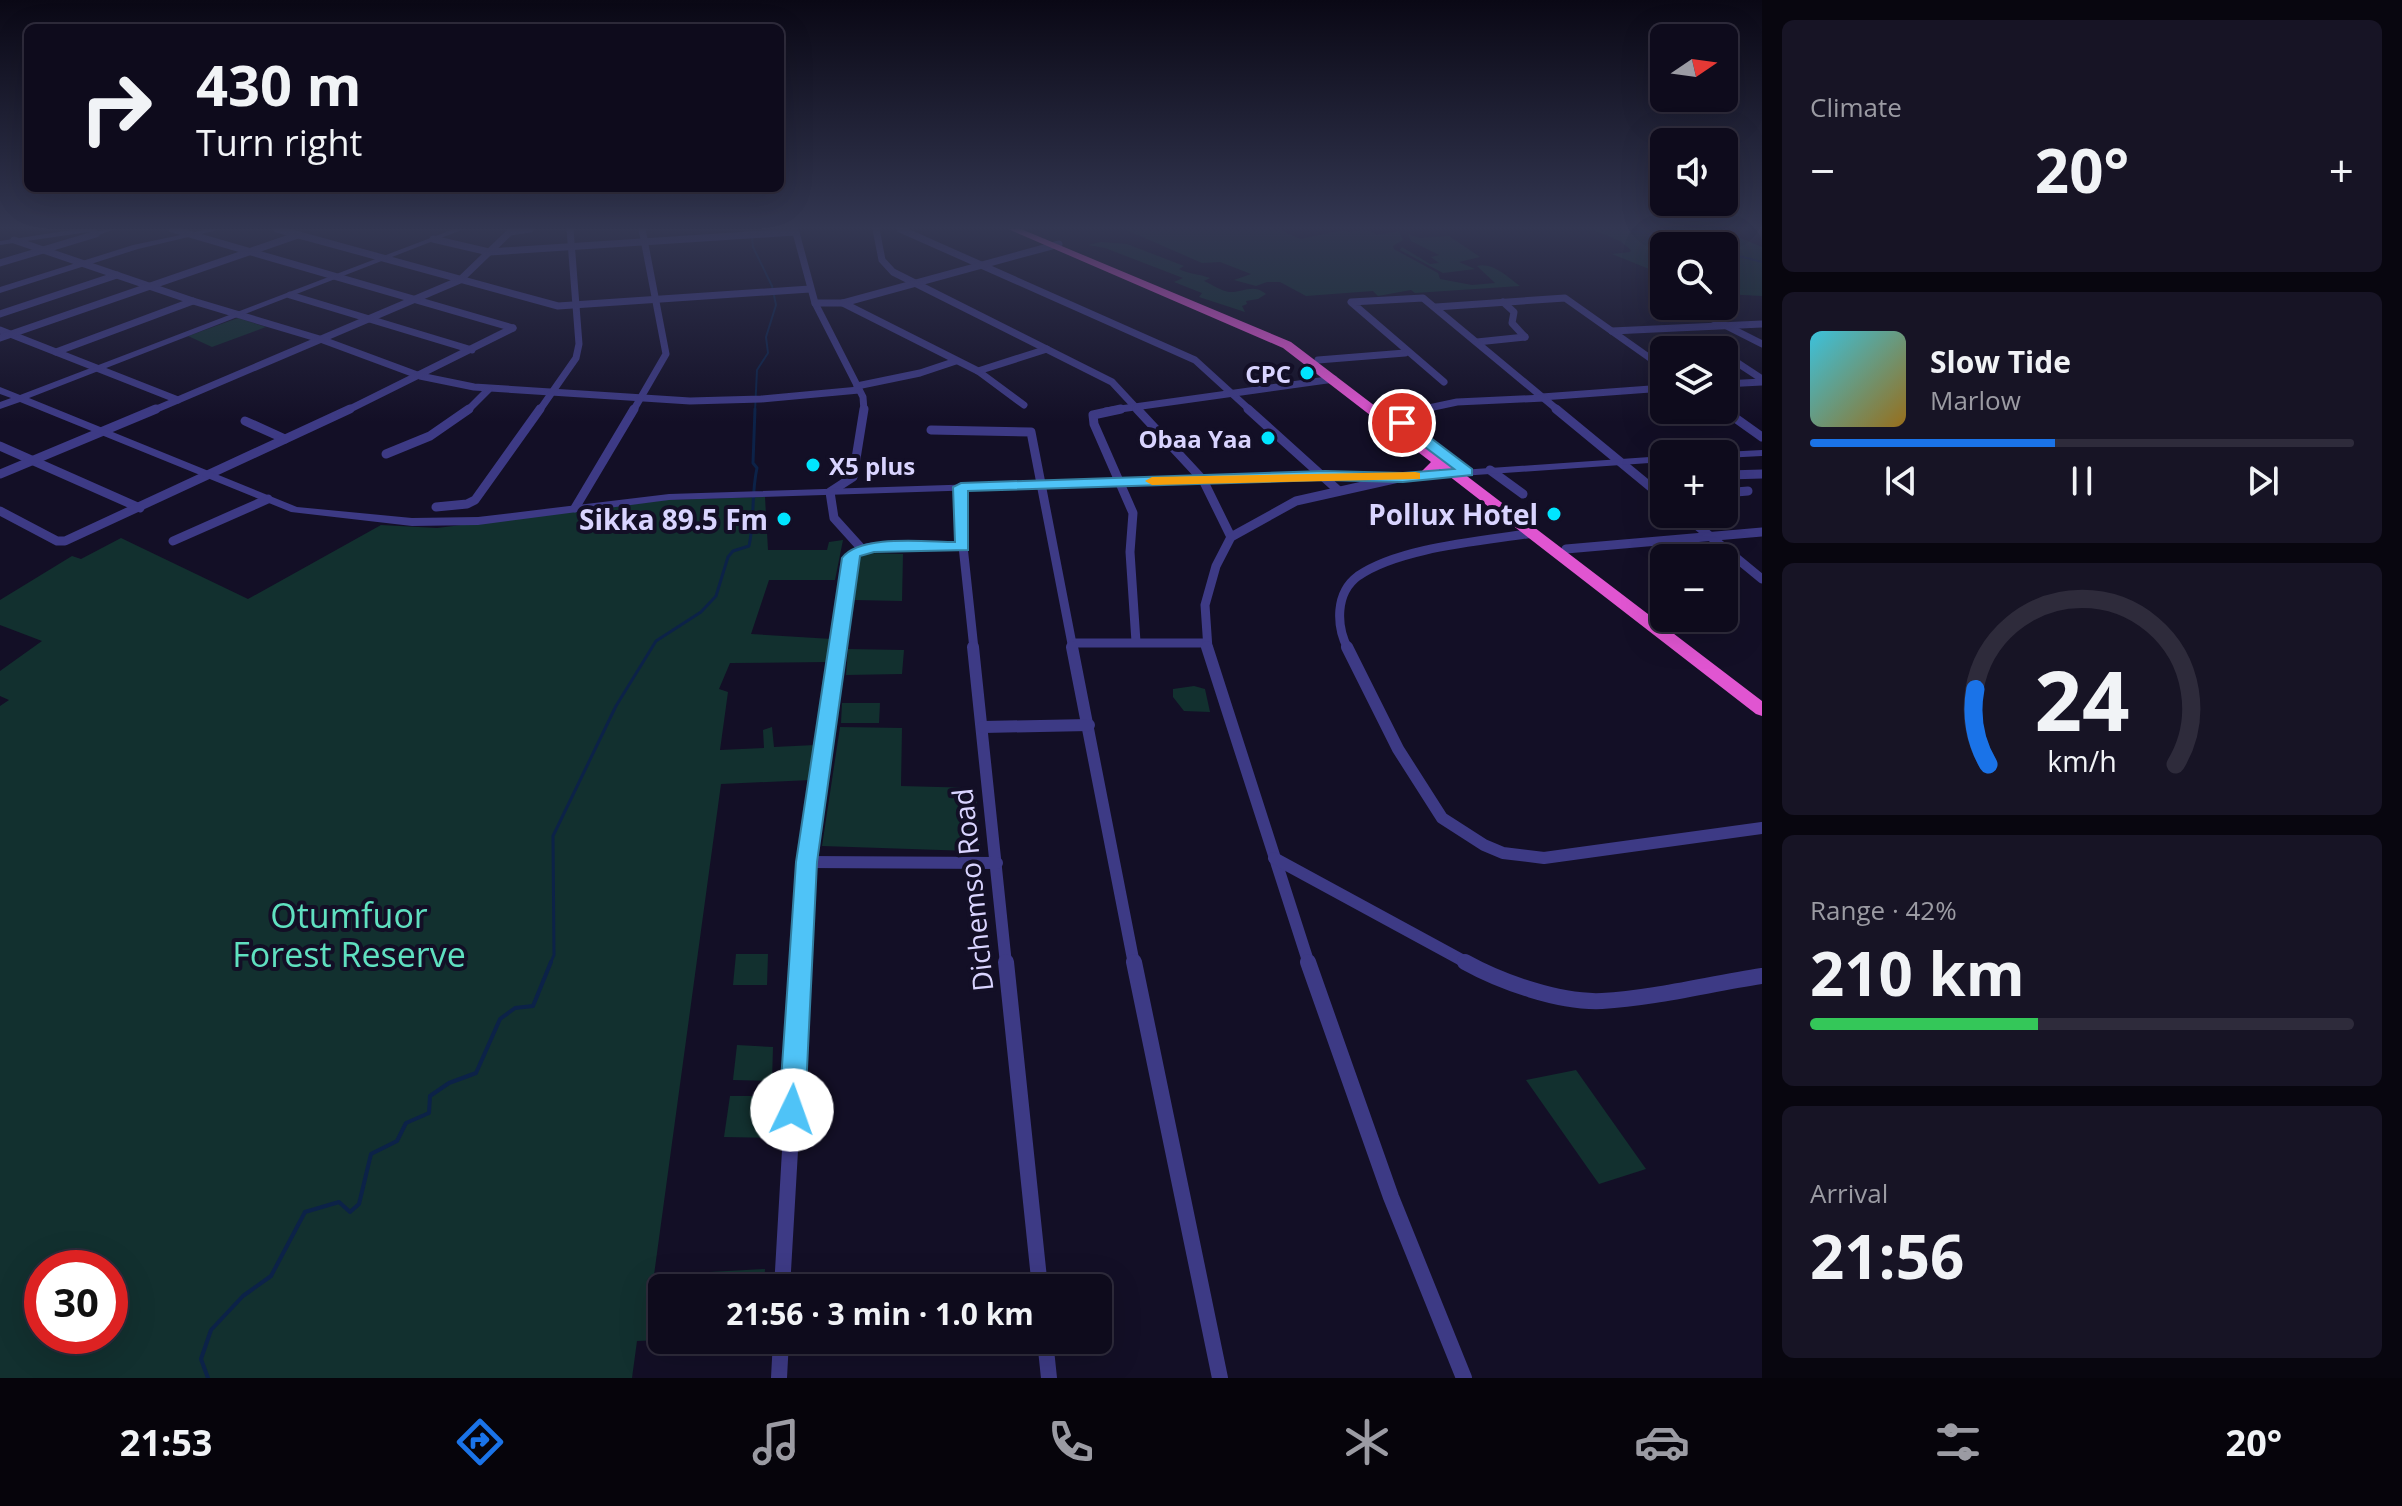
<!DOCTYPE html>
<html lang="en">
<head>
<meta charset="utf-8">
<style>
  :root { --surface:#0e0b1c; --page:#171425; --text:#f1f3f6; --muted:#9b9ba3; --line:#2e2b3b; --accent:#1a73e8 }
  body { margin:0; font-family:"Open Sans",sans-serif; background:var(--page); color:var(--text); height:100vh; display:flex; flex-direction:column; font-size:30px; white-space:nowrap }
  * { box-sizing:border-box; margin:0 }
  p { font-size:26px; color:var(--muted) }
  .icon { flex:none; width:44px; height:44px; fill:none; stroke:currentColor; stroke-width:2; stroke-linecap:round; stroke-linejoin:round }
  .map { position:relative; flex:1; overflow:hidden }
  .side { display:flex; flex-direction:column; gap:20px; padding:20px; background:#08060f; width:640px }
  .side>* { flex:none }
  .guide { position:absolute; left:24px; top:24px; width:760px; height:168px; border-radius:12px; box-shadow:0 8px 32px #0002,0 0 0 2px var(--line); background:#0e0b1c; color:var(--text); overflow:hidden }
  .needle { width:52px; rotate:77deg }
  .fabs { position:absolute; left:1650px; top:24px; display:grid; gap:16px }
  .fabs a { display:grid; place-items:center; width:88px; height:88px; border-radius:12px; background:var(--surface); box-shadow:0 8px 32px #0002,0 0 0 2px var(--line); font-size:40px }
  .speed { position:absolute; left:24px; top:1250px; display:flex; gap:16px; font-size:40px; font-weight:700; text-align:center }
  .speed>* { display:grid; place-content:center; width:104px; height:104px; border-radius:50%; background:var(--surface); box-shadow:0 8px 32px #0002,0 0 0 2px var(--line); line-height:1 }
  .speed .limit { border:12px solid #d22; background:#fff; color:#111 }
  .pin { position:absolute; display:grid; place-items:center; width:68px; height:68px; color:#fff; margin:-34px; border:4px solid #fff; border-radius:50%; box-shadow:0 2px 8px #0007 }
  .me { position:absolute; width:88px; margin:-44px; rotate:3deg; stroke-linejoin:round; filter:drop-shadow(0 0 6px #0008) }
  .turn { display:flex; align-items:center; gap:28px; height:168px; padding:0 40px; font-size:36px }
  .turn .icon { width:104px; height:104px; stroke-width:2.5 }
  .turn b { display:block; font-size:56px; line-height:68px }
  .big { font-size:60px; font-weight:700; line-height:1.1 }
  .side .widget { flex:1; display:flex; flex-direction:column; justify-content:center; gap:12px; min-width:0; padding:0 28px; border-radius:12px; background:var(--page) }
  .side .dial { align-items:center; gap:0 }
  .dial svg { height:208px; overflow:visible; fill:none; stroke:var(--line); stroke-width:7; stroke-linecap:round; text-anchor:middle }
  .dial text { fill:var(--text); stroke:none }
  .song { display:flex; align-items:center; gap:24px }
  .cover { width:96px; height:96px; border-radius:12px; background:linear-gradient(135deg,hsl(190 70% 55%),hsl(40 70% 35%)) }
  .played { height:8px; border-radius:4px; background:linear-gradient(90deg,var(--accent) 45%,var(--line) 45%) }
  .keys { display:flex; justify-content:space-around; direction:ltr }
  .heat { display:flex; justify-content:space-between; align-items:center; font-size:44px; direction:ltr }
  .charge { height:12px; border-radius:6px; background:linear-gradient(90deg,#34c759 42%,var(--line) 0) }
  .trip { position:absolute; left:648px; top:1274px; width:464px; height:80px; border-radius:12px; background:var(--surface); box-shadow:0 8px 32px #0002,0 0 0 2px var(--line); font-weight:700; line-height:80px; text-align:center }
  .menu { display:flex; height:128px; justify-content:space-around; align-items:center; background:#06040b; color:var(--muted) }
  .menu .icon { width:56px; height:56px }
  .menu .on { color:var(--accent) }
  .menu b { font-size:36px; color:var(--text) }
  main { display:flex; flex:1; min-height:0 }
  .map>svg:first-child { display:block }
  .green { fill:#12302f; fill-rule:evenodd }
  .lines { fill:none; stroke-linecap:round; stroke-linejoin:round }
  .stream-far2 { stroke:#0c2248; stroke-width:2 }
  .stream-far1 { stroke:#0c2248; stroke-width:3 }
  .stream { stroke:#0c2248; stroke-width:4 }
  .minor-far3 { stroke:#3d3a85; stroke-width:7 }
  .minor-far2 { stroke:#3d3a85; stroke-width:9 }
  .minor-far1 { stroke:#3d3a85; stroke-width:12 }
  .minor { stroke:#3d3a85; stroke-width:16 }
  .tertiary { fill:#3d3a85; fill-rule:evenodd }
  .trunk { fill:#e055d1; fill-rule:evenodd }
  .route { fill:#4fc3f7; stroke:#337fa1; stroke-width:2 }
  .slow { fill:#f59e0b }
  .poi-dot { fill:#00e5ff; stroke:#130f26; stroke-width:3 }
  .labels { text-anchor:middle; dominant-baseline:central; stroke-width:8; stroke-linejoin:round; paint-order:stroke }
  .far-poi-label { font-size:24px; font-weight:bold; fill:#d9d4ff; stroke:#130f26; text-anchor:end }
  .poi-label { font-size:28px; font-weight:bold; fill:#d9d4ff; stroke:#130f26; text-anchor:end }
  .street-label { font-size:28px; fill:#d9d4ff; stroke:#130f26 }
  .near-park-label { font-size:34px; fill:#5fe0c0; stroke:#130f26 }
</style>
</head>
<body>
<main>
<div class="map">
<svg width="1762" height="1378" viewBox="0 0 1762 1378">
  <rect width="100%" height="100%" fill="#130f26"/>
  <g class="green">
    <path d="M 1124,229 L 1279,229 L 1300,239 L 1344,230 L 1349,232 L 1365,229 L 1377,235 L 1399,231 L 1403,240 L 1393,246 L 1394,249 L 1438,273 L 1440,279 L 1472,285 L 1495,283 L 1477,266 C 1493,262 1507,277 1520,286 L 1415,293 L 1411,290 L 1378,296 L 1373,291 L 1306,296 L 1280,282 L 1267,282 L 1256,286 L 1234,280 L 1251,274 L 1220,262 L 1202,263 Z"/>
    <polygon points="1591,229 1719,229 1762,247 1762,296 1724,294 1724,246 1664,246 1664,282 1654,275 1659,273 1612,254 1630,252 1631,250 1620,241"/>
    <polygon points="1408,234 1420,238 1449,236 1480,257 1459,262 1475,269 1443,273 1400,250 1402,247 1430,264 1439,263 1431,257 1439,255 1411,241"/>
    <path d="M 1101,242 L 1127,244 L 1184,266 L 1179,269 C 1189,274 1199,274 1210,278 L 1204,281 C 1211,284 1221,291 1229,292 C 1243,293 1252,283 1266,294 L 1258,299 L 1246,301 L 1247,304 L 1242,306 L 1245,312 L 1199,297 L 1202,293 L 1174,282 L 1183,278 L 1105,248 L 1088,245 Z"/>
    <polygon points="238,318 266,327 212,347 188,336"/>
    <path d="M 765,497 L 768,550 L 827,550 L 829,542 L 843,540 L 835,580 L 769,580 L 751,634 L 832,639 L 827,662 L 730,663 L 719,689 L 728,692 L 720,750 L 764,748 L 763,730 L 772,727 L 774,747 L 815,745 L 811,780 L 721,784 L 654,1275 L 765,1269 L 764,1288 L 662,1288 L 662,1340 L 637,1341 L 632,1378 L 0,1378 L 0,706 L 9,700 L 0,696 L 0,671 L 42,641 L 0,625 L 0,600 L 72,556 L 81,559 L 121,538 L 248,599 L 381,525 L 437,528 L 665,500 ZM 42,1268 L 110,1268 L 110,1336 L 42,1336 Z"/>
    <polygon points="870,553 903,554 902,601 854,600 860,557"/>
    <polygon points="848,649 904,650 902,674 846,675"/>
    <polygon points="1194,686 1205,689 1210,712 1184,711 1173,697 1173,689"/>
    <polygon points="842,703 880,703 879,723 841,723"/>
    <polygon points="840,727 902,728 901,786 976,788 980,846 970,851 822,846"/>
    <polygon points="736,954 768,954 767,985 733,985"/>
    <polygon points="737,1045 773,1047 772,1081 733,1080"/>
    <polygon points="1576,1070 1646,1169 1599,1184 1526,1080"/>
    <polygon points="730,1096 773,1096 773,1138 724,1137"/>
  </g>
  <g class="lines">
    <g class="stream-far2">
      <polyline points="751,229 753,247 772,286 776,305 766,337 768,353 757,370 755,411"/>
      <polyline points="1621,229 1678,238 1703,246"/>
      <polyline points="1724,252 1762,262"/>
    </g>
    <path class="stream-far1" d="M 550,964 L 554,955 L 553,836 L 616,706 L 656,641 L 701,612 L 716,596 L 728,557 L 733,551 L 749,546 C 755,519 751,494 757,468 L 753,463 L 755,409"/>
    <polyline class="stream" points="208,1378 201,1359 211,1330 243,1296 271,1276 305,1212 339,1202 350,1212 359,1204 371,1154 397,1141 406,1123 429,1113 430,1096 449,1083 476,1073 500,1019 515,1008 533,1006 551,962"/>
    <g class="minor-far3">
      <polyline points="172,229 513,328"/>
      <polyline points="277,229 558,306 810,289"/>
      <polyline points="795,229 815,303 863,397 864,411"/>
      <polyline points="876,229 882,260 893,272 1112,382 1139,411"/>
      <polyline points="900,229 1195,360 1251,411"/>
      <polyline points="433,239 489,252 795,232"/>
      <polyline points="14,240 193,301 323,340 420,376 474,387 690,401 761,399 859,390"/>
      <polyline points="0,263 96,234"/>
      <polyline points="290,295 472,350"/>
      <polyline points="1503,302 1514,312 1512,323 1525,337"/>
      <polyline points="815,303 843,303 1059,244"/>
      <polyline points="843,303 978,371 1024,405"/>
      <polyline points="1436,307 1565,298 1664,368"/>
      <polyline points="1689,307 1762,344"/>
      <polyline points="0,314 117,275"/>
      <polyline points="0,330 178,400"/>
      <polyline points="1612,331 1762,324"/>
      <polyline points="0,338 298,235"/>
      <polyline points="1477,342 1525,337"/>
      <polyline points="56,352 193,301"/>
      <polyline points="1724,354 1762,379"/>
      <polyline points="1318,360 1405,353"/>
      <polyline points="978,371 1047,349"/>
      <polyline points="1444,382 1351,302 1423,298 1559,411"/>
      <polyline points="1724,384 1762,382"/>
      <polyline points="857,386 920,373 956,361"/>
      <polyline points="1542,397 1664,388"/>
      <polyline points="1424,409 1457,402 1544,398"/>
      <polyline points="152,411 460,280 510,232 530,229"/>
      <polyline points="346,411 513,328"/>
      <polyline points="467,411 489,389"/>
      <polyline points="539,411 576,358 579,344 570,229"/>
      <polyline points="633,411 666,354 642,229"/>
      <polyline points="1106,411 1334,379"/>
    </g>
    <g class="minor-far2">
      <polyline points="1121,409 1093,415 1094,424 1133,513 1130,552 1136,642"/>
      <polyline points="1137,409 1203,480 1231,537"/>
      <polyline points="1248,409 1339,491"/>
      <polyline points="1556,409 1664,498"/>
      <polyline points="1724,410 1762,437"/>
      <polyline points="245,421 285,439"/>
      <polyline points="931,430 1031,432 1073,649"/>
      <polyline points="0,446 140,508"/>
      <polyline points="386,454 430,436 469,409"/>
      <polyline points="1490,470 1523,494"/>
      <polyline points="0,474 156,409"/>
      <polyline points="1728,475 1762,474"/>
      <polyline points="961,487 963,546 974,649"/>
      <polyline points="1724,493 1748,491"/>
      <polyline points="436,507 467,504 475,500 540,409"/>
      <polyline points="575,508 634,409"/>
      <polyline points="0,511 57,541 65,541 350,409"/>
      <polyline points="1683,514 1762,579"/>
      <polyline points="173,541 268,499"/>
      <polyline points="862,549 834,518 830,492 853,477 864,409"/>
      <polyline points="1566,549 1762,532"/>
      <polyline points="1074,643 1206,643"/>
      <polyline points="837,649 850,558 862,549 873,547 963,546"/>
      <polyline points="1208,649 1205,605 1216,566 1231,537 1296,501 1403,477"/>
      <path d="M 1348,649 C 1336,626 1335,593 1358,576 C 1400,547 1483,541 1533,533"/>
    </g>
    <g class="minor-far1">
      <polyline points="973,647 1006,964"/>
      <polyline points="1072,647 1134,964"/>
      <polyline points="1207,647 1309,964"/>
      <polyline points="1347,647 1398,749 1442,818 1484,845 1503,853 1544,858 1762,828"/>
      <polyline points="983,727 1089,725"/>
      <polyline points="1274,858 1469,964"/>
      <polyline points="807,862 997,863"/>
      <polyline points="801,964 807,862 837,647"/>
    </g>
    <g class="minor">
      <polyline points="1006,962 1040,1288"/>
      <polyline points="1134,962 1220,1378"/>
      <polyline points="1308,962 1391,1197 1464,1378"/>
      <path d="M 1465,962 C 1501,982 1560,1003 1602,1001 C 1655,998 1709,984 1762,976"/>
      <polyline points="782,1288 801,962"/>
      <polyline points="1045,1340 1049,1378"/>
      <polyline points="779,1378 781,1340"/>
    </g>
    <g class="tertiary">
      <polygon points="78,229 96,229 97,231 115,229 96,236 88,232 0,245 0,241"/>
      <polygon points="209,229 222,229 138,249 0,293 0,287 133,245"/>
      <polygon points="454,229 464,229 29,398 297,507 412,518 478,517 669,494 1325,473 1403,474 1664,456 1664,462 1403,480 1325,479 669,500 478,525 412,526 291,512 20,402 0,409 0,402 11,398 0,394 0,387 20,395"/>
      <polygon points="1762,450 1762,456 1724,458 1724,454 1719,454 1724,452"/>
    </g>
    <polygon class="trunk" points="1008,229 1021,229 1291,342 1762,701 1762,716 1756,714 1440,469 1430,478 1420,478 1418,475 1431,462 1283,348"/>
  </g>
  <linearGradient id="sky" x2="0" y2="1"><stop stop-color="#0a0815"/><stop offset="0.54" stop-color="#333752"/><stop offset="1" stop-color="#333752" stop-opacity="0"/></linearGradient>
  <rect width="1762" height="422" fill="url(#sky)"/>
  <path class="route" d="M 1397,420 L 1407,420 L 1472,469 L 1472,475 L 1403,482 L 1325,480 L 968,491 L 968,550 L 874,552 L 860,556 L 817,862 L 805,1110 L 801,1117 L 792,1121 L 783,1117 L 779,1110 L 796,862 L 842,558 C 860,534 926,542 955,542 L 953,487 L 961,483 L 1325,471 L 1403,473 L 1454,469 L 1397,426 Z"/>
  <polygon class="slow" points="1415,472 1420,473 1420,479 1152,485 1145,481 1152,477"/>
  <g class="poi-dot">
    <circle cx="1307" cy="373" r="8"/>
    <circle cx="1268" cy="438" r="8"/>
    <circle cx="813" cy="465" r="8"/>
    <circle cx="1554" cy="514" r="8"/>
    <circle cx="784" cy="519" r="8"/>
  </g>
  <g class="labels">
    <g class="far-poi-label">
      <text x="1291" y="373">CPC</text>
      <text x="1252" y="438">Obaa Yaa</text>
      <text x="829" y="465" text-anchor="start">X5 plus</text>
    </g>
    <g class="poi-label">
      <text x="1538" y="514">Pollux Hotel</text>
      <text x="768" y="519">Sikka 89.5 Fm</text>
    </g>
    <g class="street-label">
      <text transform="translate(972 890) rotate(-96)">Dichemso Road</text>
    </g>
    <g class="near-park-label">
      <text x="349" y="915">Otumfuor<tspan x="349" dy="39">Forest Reserve</tspan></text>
    </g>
  </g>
</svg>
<div class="fabs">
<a><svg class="needle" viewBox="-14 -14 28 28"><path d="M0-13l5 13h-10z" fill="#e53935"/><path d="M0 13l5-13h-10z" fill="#9b9ba3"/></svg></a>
<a><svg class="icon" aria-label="sound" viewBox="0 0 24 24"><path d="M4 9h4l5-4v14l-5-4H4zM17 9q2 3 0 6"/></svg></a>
<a><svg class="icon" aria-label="search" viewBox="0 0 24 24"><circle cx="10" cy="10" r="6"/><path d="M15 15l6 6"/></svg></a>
<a><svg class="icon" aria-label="layers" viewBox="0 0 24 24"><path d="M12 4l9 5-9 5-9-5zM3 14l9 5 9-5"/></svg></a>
<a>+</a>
<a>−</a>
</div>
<div class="speed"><div class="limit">30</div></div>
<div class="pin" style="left:1402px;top:423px;background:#d93025"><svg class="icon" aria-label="arrive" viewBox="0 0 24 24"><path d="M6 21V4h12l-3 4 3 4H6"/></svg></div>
<svg class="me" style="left:792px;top:1110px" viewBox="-20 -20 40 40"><circle r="19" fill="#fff"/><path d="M0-13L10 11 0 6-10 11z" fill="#4fc3f7"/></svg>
<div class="trip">21:56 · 3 min · 1.0 km</div>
<div class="guide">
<div class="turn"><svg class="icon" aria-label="right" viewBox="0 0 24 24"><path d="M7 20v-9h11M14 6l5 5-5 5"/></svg><div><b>430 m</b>Turn right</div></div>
</div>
</div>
<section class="side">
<div class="widget"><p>Climate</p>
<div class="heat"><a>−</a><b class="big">20°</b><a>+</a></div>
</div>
<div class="widget">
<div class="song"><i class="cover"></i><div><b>Slow Tide</b><p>Marlow</p></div></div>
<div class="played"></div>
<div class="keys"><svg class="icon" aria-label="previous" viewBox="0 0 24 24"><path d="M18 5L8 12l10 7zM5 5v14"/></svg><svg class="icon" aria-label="pause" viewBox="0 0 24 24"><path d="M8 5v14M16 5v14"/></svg><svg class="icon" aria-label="next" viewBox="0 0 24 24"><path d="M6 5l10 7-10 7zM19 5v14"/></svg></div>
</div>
<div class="widget dial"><svg viewBox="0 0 100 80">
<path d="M14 69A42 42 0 1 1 86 69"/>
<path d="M14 69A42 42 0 0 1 9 40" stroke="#1a73e8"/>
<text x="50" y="56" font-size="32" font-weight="700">24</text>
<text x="50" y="72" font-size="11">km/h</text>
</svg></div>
<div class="widget"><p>Range · 42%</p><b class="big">210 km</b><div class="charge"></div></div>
<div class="widget"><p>Arrival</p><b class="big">21:56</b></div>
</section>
</main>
<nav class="menu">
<b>21:53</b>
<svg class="icon on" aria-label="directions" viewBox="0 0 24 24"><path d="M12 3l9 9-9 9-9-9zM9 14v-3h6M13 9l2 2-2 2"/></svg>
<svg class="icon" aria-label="music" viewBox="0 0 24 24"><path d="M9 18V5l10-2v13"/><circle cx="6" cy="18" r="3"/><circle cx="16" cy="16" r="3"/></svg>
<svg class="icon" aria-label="phone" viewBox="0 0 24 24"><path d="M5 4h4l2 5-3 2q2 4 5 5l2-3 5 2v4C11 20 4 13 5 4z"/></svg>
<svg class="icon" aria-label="climate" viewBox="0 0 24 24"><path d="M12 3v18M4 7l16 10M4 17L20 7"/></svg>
<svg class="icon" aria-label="car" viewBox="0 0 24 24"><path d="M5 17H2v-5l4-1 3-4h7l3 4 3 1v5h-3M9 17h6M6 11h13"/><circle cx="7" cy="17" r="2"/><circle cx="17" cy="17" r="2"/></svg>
<svg class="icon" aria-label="filters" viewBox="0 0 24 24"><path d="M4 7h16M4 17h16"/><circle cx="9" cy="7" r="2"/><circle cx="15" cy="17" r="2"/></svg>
<b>20°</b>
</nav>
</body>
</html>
